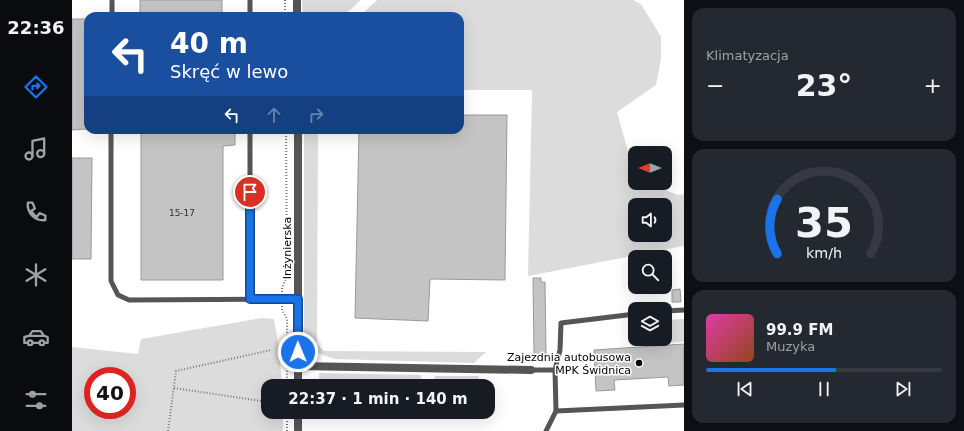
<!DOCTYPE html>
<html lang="pl">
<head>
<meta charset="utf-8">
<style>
  :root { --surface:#171b24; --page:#242831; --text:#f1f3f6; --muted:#9ea1a6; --line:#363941; --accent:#1a73e8 }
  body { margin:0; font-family:"DejaVu Sans",sans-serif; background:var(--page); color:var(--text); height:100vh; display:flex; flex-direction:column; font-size:15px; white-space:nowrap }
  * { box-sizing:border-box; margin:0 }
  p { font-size:13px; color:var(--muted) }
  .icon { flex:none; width:22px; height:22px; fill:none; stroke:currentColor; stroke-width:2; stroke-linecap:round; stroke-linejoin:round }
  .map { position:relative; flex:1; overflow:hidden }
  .drawer { display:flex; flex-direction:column; gap:8px; padding:8px; background:#0d0f14; width:280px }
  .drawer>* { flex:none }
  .hud { position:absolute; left:12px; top:12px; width:380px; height:122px; border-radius:12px; box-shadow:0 4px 16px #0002; background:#1a4fa0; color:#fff; overflow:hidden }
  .needle { width:26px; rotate:270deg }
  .buttons { position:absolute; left:556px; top:146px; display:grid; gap:8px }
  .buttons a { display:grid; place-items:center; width:44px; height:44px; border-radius:8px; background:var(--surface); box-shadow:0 4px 16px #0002; font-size:20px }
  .speed { position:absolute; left:12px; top:367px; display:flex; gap:8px; font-size:20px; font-weight:700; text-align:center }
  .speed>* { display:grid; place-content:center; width:52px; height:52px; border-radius:50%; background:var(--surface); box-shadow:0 4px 16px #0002; line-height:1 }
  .speed .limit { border:6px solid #d22; background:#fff; color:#111 }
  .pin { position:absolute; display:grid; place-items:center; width:34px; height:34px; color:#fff; margin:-17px; border:2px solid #fff; border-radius:50%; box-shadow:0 1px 4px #0007 }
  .me { position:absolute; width:44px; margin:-22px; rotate:359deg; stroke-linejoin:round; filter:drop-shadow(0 0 3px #0008) }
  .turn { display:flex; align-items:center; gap:14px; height:84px; padding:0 20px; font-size:18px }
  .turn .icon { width:52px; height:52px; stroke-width:2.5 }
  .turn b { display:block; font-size:28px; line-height:34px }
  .lanes { display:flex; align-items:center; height:38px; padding:0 20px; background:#0003; justify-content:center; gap:20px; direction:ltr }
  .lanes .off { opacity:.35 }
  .big { font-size:30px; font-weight:800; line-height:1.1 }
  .drawer .card { flex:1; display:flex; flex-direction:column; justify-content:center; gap:6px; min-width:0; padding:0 14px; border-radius:12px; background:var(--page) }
  .drawer .dial { align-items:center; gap:0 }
  .dial svg { height:104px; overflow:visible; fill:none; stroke:var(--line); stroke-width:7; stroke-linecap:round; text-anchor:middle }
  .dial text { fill:var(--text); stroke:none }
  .song { display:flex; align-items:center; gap:12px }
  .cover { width:48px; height:48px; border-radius:6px; background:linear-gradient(135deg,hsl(320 70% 55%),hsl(20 70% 35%)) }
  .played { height:4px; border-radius:2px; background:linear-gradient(90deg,var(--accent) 55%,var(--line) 55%) }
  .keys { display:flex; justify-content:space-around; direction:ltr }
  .heat { display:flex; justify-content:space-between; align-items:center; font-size:22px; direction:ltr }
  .trip { position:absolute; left:189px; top:379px; width:234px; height:40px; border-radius:12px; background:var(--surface); box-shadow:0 4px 16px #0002; font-weight:800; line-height:40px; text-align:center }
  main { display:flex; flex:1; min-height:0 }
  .tab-bar { display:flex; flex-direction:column; width:72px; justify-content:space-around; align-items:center; background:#090b0e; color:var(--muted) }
  .tab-bar .icon { width:28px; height:28px }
  .tab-bar .current { color:var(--accent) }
  .tab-bar b { font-size:18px; color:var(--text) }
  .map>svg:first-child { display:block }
  .green { fill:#dcdcdc; fill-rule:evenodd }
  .building { fill:#c4c4c4; stroke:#999 }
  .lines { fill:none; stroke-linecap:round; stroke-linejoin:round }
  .path { stroke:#777; stroke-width:2; stroke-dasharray:1 2; stroke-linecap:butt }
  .service { stroke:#555; stroke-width:5 }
  .minor { stroke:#555; stroke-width:8 }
  .tertiary { stroke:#555; stroke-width:8 }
  .route-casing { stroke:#114b97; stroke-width:10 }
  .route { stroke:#1a73e8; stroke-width:7 }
  .poi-dot { fill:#000; stroke:#fff; stroke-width:1.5 }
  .labels { text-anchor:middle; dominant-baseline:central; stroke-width:3; stroke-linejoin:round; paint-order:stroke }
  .number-label { font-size:9px; fill:#313131 }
  .street-label { font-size:11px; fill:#000; stroke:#fff }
  .poi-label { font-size:11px; fill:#000; stroke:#fff; text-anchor:end }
</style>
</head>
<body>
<main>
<nav class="tab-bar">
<b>22:36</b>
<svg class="icon current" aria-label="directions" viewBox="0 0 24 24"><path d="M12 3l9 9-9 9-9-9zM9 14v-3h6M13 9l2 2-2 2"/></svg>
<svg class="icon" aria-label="music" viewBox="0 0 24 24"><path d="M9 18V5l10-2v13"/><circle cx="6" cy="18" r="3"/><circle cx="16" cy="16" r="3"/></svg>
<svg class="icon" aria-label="phone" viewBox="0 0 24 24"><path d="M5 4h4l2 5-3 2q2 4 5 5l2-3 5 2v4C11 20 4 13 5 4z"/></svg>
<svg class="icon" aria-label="climate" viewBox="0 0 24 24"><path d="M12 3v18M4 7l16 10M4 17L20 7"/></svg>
<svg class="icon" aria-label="car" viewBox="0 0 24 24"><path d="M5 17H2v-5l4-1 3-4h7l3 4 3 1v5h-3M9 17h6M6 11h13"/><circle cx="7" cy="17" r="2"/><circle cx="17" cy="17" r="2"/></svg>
<svg class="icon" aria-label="filters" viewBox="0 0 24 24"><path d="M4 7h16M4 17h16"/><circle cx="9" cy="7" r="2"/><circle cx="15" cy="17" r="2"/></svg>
</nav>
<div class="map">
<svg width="612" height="431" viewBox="0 0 612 431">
  <rect width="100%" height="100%" fill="#fff"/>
  <g class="green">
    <polygon points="230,0 289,0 271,16 231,16"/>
    <path d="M 305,0 L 561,0 L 569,4 L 589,37 L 589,59 L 584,85 L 545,112 L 563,176 L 563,183 L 575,183 L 606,195 L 612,194 L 612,246 L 456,276 L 460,90 L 388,90 L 388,16 L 288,16 ZM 563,205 L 593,205 L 593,235 L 563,235 Z"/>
    <path d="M 232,130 L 246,130 L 245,344 L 252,351 L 414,352 L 402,363 L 263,359 C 241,352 241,351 232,331 Z"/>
    <path d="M 189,318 L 202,319 L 207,349 L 210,386 L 196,386 L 196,412 L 211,412 L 211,431 L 0,431 L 0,347 L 66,354 L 69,339 ZM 21,376 L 55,376 L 55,410 L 21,410 Z"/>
    <polygon points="612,319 612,342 588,343 587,339 593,339 593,320"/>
    <polygon points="247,373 349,375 349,386 335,386 333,383 247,385"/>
    <polygon points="363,376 407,376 407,381 404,381 403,384 376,384 373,386 362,386"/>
  </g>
  <g class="building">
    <rect x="68" y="0" width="82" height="16"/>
    <polygon points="0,19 16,19 16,129 0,130"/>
    <polygon points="388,115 435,115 433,280 358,279 356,321 283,318 287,130 388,130"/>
    <polygon points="69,130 163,130 163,145 151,146 151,280 69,280"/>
    <polygon points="0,158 20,158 19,259 0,259"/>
    <polygon points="461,278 469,278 469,282 473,282 474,355 462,355"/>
    <polygon points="608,289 609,302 600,302 600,290"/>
    <polygon points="612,344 612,385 597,386 596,377 542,380 543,390 524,391 522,350"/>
  </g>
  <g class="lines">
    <g class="path">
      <polyline points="213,0 213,16"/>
      <polyline points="210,292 210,288 215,276 214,130"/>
      <polyline points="210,306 210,310 215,319 215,386"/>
      <polyline points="102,388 196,402"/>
      <polyline points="215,412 215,431"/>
      <polyline points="96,431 104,371 199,350"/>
    </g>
    <g class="service">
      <polyline points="178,0 178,16"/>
      <polyline points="40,16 40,0"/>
      <polyline points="39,130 39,281 46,295 57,300 226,299"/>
      <polyline points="178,130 178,299"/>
      <polyline points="593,311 612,310"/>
      <polyline points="459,370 483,370 484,411 612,405"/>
      <polyline points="483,370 488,350 489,323 563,314"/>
      <polyline points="474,431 484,411"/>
    </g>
    <polyline class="minor" points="226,366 459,370"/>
    <g class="tertiary">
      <polyline points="225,0 225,16"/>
      <polyline points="226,130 226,386"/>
      <polyline points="226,412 226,431"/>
    </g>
  </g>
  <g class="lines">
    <g class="route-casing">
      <polyline id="route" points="178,192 178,299 226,299 226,352"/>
    </g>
    <use href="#route" class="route"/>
  </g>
  <circle class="poi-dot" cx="567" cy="363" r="4"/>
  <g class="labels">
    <g class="number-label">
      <text x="110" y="213">15-17</text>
    </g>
    <g class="street-label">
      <text transform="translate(215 248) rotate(-90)">Inżynierska</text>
    </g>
    <g class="poi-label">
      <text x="559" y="357">Zajezdnia autobusowa<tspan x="559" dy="13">MPK Świdnica</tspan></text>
    </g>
  </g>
</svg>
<div class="buttons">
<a><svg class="needle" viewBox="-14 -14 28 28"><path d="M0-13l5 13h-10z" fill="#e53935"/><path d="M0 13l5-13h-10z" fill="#9ea1a6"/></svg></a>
<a><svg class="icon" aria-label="sound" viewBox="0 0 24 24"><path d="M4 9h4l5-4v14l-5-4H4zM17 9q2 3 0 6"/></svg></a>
<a><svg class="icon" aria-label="search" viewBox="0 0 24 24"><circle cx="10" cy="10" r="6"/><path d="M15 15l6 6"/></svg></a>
<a><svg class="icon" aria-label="layers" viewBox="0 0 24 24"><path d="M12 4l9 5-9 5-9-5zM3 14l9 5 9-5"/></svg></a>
</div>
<div class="speed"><div class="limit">40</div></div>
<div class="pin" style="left:178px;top:192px;background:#d93025"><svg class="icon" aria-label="arrive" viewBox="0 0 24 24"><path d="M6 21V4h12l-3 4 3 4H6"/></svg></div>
<svg class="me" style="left:226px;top:352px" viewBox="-20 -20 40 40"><circle r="17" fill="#1a73e8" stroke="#fff" stroke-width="3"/><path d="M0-11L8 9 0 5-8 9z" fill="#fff"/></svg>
<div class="trip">22:37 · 1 min · 140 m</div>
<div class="hud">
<div class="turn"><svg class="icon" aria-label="left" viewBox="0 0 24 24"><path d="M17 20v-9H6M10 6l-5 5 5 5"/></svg><div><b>40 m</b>Skręć w lewo</div></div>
<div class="lanes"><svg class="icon" aria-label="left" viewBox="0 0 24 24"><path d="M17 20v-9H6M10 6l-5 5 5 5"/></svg><svg class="icon off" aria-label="ahead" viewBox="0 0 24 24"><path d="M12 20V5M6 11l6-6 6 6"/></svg><svg class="icon off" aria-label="right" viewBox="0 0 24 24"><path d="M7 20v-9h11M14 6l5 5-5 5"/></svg></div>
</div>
</div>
<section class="drawer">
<div class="card"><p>Klimatyzacja</p>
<div class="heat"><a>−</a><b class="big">23°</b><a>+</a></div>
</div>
<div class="card dial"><svg viewBox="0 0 100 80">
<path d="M14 69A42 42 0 1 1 86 69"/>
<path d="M14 69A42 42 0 0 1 14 27" stroke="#1a73e8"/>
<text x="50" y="56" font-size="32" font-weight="700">35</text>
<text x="50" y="72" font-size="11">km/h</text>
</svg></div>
<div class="card">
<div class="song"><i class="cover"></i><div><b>99.9 FM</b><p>Muzyka</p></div></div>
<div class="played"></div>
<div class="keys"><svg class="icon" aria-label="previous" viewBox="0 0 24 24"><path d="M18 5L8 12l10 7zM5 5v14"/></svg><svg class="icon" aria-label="pause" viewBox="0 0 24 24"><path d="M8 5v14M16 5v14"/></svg><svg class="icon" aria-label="next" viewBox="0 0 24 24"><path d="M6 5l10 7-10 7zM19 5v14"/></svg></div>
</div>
</section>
</main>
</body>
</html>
